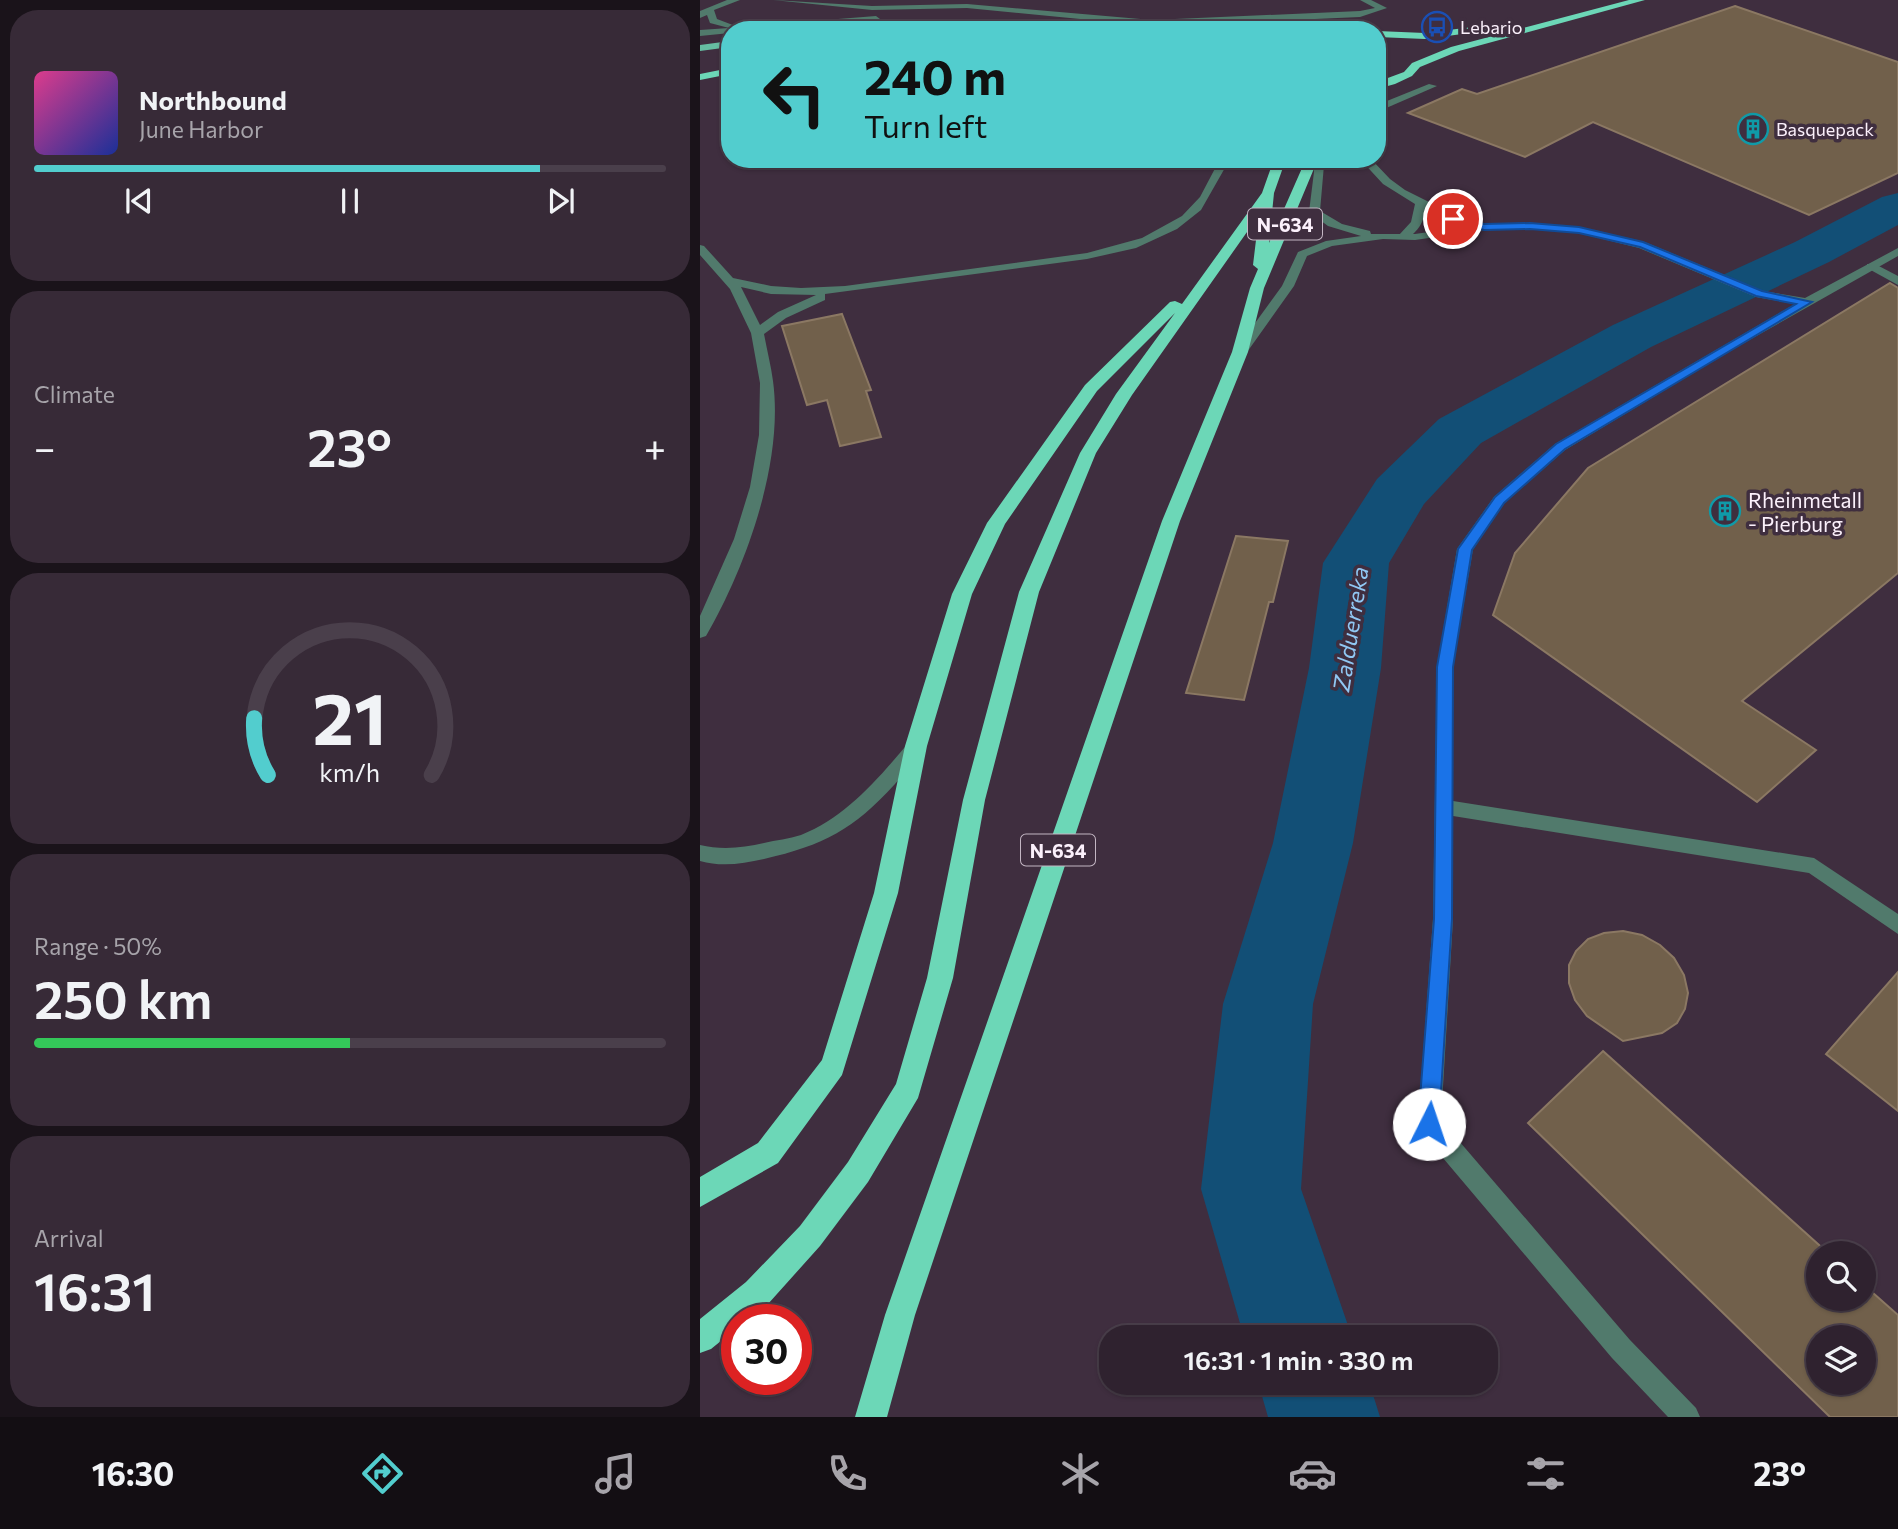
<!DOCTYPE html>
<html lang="en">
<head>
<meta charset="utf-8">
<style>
  :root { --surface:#2f222f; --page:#372a37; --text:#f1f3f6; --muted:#a7a4aa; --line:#4a3f4b; --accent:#52cdce }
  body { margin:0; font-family:Commissioner,sans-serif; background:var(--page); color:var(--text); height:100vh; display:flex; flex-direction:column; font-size:26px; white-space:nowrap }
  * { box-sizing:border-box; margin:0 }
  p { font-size:23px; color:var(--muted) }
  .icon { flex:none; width:38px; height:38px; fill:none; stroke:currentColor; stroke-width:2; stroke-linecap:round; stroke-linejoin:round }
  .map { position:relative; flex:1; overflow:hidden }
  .panel { display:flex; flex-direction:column; gap:10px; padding:10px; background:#1a131a; width:700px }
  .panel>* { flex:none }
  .guide { position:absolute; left:21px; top:21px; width:665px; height:147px; border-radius:28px; box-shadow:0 2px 5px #0004,0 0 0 2px var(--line); background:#52cdce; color:#111; overflow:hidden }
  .controls { position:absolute; left:1106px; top:1241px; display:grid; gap:14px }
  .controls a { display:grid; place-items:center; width:70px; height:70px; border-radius:50%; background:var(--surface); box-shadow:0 2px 5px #0004,0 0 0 2px var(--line); font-size:35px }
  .speed { position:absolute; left:21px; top:1304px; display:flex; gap:14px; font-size:35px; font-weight:700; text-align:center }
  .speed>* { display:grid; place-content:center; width:91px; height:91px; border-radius:50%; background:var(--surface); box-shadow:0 2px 5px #0004,0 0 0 2px var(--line); line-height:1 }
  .speed .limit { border:10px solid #d22; background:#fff; color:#111 }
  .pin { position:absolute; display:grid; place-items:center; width:60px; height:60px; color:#fff; margin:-30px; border:4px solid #fff; border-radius:50%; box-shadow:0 2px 7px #0007 }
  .me { position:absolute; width:77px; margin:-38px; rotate:4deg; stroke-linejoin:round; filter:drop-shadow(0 0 5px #0008) }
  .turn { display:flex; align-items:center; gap:24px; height:147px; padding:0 28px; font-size:32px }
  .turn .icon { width:91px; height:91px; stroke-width:2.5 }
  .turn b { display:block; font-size:49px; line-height:60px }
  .big { font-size:52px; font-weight:600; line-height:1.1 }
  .panel .card { flex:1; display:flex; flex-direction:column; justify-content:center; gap:10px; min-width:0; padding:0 24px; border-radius:28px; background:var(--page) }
  .panel .dial { align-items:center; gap:0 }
  .dial svg { height:182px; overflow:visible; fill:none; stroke:var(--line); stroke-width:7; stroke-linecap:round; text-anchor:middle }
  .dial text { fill:var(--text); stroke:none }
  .song { display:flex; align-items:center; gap:21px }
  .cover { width:84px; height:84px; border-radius:10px; background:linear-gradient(135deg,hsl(330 70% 55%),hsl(230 70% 35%)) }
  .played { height:7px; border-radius:4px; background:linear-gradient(90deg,var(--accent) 80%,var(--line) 80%) }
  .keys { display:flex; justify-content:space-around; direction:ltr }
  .heat { display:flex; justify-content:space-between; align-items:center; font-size:38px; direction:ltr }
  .charge { height:10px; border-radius:5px; background:linear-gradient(90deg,#34c759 50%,var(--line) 0) }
  .trip { position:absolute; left:399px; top:1325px; width:399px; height:70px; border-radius:28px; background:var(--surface); box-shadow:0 2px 5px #0004,0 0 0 2px var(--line); font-weight:600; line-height:70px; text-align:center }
  .tabs { display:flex; height:112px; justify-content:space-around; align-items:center; background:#130e13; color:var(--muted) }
  .tabs .icon { width:49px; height:49px }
  .tabs .active { color:var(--accent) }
  .tabs b { font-size:32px; color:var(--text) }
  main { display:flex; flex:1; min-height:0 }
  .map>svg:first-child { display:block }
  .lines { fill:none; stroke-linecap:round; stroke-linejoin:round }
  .river { fill:#124f76; fill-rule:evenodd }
  .building { fill:#71604b; stroke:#8b7863; stroke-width:2; fill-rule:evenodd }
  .lane { fill:#517a6c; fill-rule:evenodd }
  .street { fill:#517a6c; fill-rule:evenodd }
  .primary { fill:#66bda2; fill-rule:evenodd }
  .highway { fill:#6cd7b7; fill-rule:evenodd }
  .route { fill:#1a73e8; stroke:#114b97; stroke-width:2 }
  .labels { text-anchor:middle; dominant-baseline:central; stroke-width:7; stroke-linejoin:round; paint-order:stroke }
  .far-poi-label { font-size:18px; fill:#fbf0fb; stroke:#3f2e3f; text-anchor:start }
  .shield { fill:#3f2e3f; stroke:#c3b6c3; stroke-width:2 }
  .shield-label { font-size:19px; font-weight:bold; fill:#fbf0fb }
  .poi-label { font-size:21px; fill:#fbf0fb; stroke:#3f2e3f; text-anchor:start }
  .water-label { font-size:23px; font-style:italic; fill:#90c7f3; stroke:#3f2e3f }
</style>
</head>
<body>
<main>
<section class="panel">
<div class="card">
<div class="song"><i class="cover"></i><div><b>Northbound</b><p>June Harbor</p></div></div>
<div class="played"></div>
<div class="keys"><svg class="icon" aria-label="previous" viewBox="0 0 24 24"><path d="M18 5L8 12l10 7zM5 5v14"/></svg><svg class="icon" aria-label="pause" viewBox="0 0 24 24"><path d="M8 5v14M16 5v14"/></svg><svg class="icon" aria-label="next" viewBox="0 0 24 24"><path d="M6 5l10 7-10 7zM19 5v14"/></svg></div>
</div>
<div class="card"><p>Climate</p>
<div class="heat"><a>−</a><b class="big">23°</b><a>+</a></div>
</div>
<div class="card dial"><svg viewBox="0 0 100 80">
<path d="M14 69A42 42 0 1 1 86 69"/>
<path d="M14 69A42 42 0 0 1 8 44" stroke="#52cdce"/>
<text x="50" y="56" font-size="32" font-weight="700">21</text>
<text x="50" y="72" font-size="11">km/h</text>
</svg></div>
<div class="card"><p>Range · 50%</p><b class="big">250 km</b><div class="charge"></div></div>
<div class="card"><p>Arrival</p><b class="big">16:31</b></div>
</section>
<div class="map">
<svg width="1198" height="1417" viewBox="0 0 1198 1417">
  <rect width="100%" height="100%" fill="#3f2e3f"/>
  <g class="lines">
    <g class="river">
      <polygon points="1198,193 1198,225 1129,262 951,347 781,443 724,504 689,563 681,668 653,843 613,1004 601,1189 652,1337 544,1337 501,1189 523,1004 573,843 609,668 623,563 677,479 739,419 913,325 1095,242 1182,197"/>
      <polygon points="558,1382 669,1382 680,1417 568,1417"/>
    </g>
  </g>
  <g class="building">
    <polygon points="1035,6 1198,62 1198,173 1109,215 893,122 825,157 708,113 762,89 777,94"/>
    <polygon points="1190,283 1198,288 1198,573 1042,701 1116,750 1057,802 793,615 815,553 888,468"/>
    <polygon points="142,314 171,390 166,391 181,437 140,446 127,400 107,405 82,326"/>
    <polygon points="536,536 588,541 573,602 569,602 544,700 486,693"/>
    <polygon points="923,931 942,935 960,945 974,958 984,975 988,993 985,1009 977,1023 962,1033 923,1041 887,1016 875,1000 869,983 869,965 876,951 888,939 904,933"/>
    <polygon points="1198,972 1198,1111 1126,1054"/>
    <path d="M 903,1051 L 1128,1253 L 1118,1253 L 1118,1298 L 1164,1298 L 1164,1285 L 1198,1315 L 1198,1417 L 1130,1417 L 828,1123 ZM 1118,1337 L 1164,1337 L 1164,1382 L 1118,1382 Z"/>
  </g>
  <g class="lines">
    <g class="lane">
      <polygon points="27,0 40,0 14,10 17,19 38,27 176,16 180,19 73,30 30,30 30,33 0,36 0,30 29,28 10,23 7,15 0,18 0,11"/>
      <polygon points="73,0 172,6 267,4 452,20 660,11 675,8 660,0 671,0 687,8 660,17 452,26 267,8 172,10"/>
      <polygon points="729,84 737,86 677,112 677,105"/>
      <path d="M 660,159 L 671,159 L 690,179 L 705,190 L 739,207 L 790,227 L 780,229 L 726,209 C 724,222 718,231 707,239 L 699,239 L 699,235 L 711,222 L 715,204 L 683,184 Z"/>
      <polygon points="1167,264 1175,264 1198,276 1198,285 1167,268"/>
    </g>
    <g class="street">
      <path d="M 520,159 L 530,159 L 501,210 L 477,229 L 436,248 L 387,259 L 125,294 L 125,300 L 86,318 L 64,334 C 67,350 71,366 73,381 C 84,462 46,567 6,636 L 0,638 L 0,616 L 34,539 L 50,487 L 59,435 L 60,383 L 51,333 L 30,289 L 0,255 L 0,245 L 4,246 L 33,278 L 71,286 L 101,288 L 145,286 L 387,253 L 442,238 L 482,216 L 500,197 ZM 41,287 L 71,294 L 116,295 L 78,312 L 60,325 Z"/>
      <polygon points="613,159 623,159 624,165 620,211 642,224 670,231 671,234 715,234 784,224 830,223 879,227 947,243 1063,291 1105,298 1198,248 1198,256 1028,352 865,450 804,503 773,549 753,667 753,801 1114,858 1198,914 1198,934 1109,873 753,816 753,919 741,1120 930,1340 996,1408 1000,1417 968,1417 912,1358 721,1132 718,1124 733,919 737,667 757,549 794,497 855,444 1095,304 1056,297 939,248 879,233 830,229 784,230 715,240 683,239 632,246 607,256 594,286 545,355 535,355 534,352 582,286 598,252 626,241 661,236 628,226 609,212 614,172"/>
      <path d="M 216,739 L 222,741 L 225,746 C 218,760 205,772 195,784 C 153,830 124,845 64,859 C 42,864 21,867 0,861 L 0,845 C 21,850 43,848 64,843 C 76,840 89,839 101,835 C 146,817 179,778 210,741 Z"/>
    </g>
    <g class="primary">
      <polygon points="238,24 389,27 393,30 177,30"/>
      <polygon points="30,41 30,47 0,51 0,45"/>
    </g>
    <g class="highway">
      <polygon points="929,0 945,0 759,51 720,67 712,76 695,84 677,89 677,82 704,72 712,63 751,47"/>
      <polygon points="788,25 792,26 792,30 725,39 677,37 677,31 725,33"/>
      <polygon points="30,68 30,74 0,80 0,74"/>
      <polygon points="574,159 586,159 574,193 569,243 606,159 618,159 564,288 548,352 480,521 215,1315 187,1417 155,1417 185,1315 462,521 532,352 550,288 558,269 553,265 559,215 432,395 396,453 339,592 285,800 253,978 218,1098 168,1182 120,1246 68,1304 48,1320 37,1320 37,1328 11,1349 0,1353 0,1319 46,1282 100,1226 148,1162 196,1084 227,978 263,800 319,592 380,453 416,394 475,313 397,391 305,524 272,594 227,746 198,893 142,1075 78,1163 0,1207 0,1177 58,1143 122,1060 174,893 205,746 252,594 287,523 385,385 470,302 475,301 482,304 562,193"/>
    </g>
  </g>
  <polygon class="route" points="749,216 784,224 830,223 879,227 943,242 1062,291 1112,302 865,449 804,503 772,550 753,667 752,919 739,1124 736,1131 729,1134 721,1131 718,1124 734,919 737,667 758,549 795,497 856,444 1096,304 1056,296 940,247 879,233 830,229 784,230 749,221"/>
  <defs>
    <g id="bus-ring" transform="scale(1.575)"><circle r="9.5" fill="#3f2e3f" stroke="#1a4fb4" stroke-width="1.5"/><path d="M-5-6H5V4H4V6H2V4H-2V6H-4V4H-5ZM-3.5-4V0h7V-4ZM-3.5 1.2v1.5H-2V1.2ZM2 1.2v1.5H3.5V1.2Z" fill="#1a4fb4"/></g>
    <g id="building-ring" transform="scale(1.575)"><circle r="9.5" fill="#3f2e3f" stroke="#0f9aa8" stroke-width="1.5"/><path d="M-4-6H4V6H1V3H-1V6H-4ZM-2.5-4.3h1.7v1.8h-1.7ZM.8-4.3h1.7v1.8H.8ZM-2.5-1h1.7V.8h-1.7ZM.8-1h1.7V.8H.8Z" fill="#0f9aa8"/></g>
  </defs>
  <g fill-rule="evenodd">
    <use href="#bus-ring" x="737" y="27"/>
    <use href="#building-ring" x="1053" y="129"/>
    <use href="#building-ring" x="1025" y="511"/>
  </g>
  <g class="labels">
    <g class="far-poi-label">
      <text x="760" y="27">Lebario</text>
      <text x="1076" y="129">Basquepack</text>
    </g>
    <g class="shield">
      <rect x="548" y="208.5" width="74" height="31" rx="5"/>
      <rect x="321" y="834.5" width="74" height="31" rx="5"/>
    </g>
    <g class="shield-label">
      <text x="585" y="224">N-634</text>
      <text x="358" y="850">N-634</text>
    </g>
    <g class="poi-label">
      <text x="1048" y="499">Rheinmetall<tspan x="1048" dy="24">- Pierburg</tspan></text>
    </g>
    <g class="water-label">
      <text transform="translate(650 629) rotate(-81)">Zalduerreka</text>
    </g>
  </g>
</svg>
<div class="controls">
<a><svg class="icon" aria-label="search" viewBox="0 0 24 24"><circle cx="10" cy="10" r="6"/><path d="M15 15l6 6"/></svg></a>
<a><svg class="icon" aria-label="layers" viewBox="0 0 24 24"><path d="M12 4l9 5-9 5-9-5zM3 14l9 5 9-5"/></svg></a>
</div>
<div class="speed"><div class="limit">30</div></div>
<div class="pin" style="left:753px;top:219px;background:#d93025"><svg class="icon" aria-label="arrive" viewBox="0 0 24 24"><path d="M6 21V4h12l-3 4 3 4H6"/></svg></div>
<svg class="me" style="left:729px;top:1124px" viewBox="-20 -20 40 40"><circle r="19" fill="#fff"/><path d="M0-13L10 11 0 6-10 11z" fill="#1a73e8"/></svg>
<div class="trip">16:31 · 1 min · 330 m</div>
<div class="guide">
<div class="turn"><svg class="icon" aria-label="left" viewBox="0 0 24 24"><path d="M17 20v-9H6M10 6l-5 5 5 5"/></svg><div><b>240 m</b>Turn left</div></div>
</div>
</div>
</main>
<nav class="tabs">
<b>16:30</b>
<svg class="icon active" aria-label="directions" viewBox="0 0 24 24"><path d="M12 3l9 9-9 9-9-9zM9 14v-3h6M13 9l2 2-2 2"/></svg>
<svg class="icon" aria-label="music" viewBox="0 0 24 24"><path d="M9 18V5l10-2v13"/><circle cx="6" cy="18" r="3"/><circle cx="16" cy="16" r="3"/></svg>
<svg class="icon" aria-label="phone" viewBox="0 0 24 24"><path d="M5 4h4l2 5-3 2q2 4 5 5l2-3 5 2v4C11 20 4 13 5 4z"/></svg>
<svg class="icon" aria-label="climate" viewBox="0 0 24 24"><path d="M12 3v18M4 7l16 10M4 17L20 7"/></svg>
<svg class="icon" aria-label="car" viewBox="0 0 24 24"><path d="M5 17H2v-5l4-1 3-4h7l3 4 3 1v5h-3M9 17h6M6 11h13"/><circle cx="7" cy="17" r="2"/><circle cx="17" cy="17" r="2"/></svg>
<svg class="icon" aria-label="filters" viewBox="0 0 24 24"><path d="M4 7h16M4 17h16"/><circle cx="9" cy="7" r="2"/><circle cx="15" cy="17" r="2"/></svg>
<b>23°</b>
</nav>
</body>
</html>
